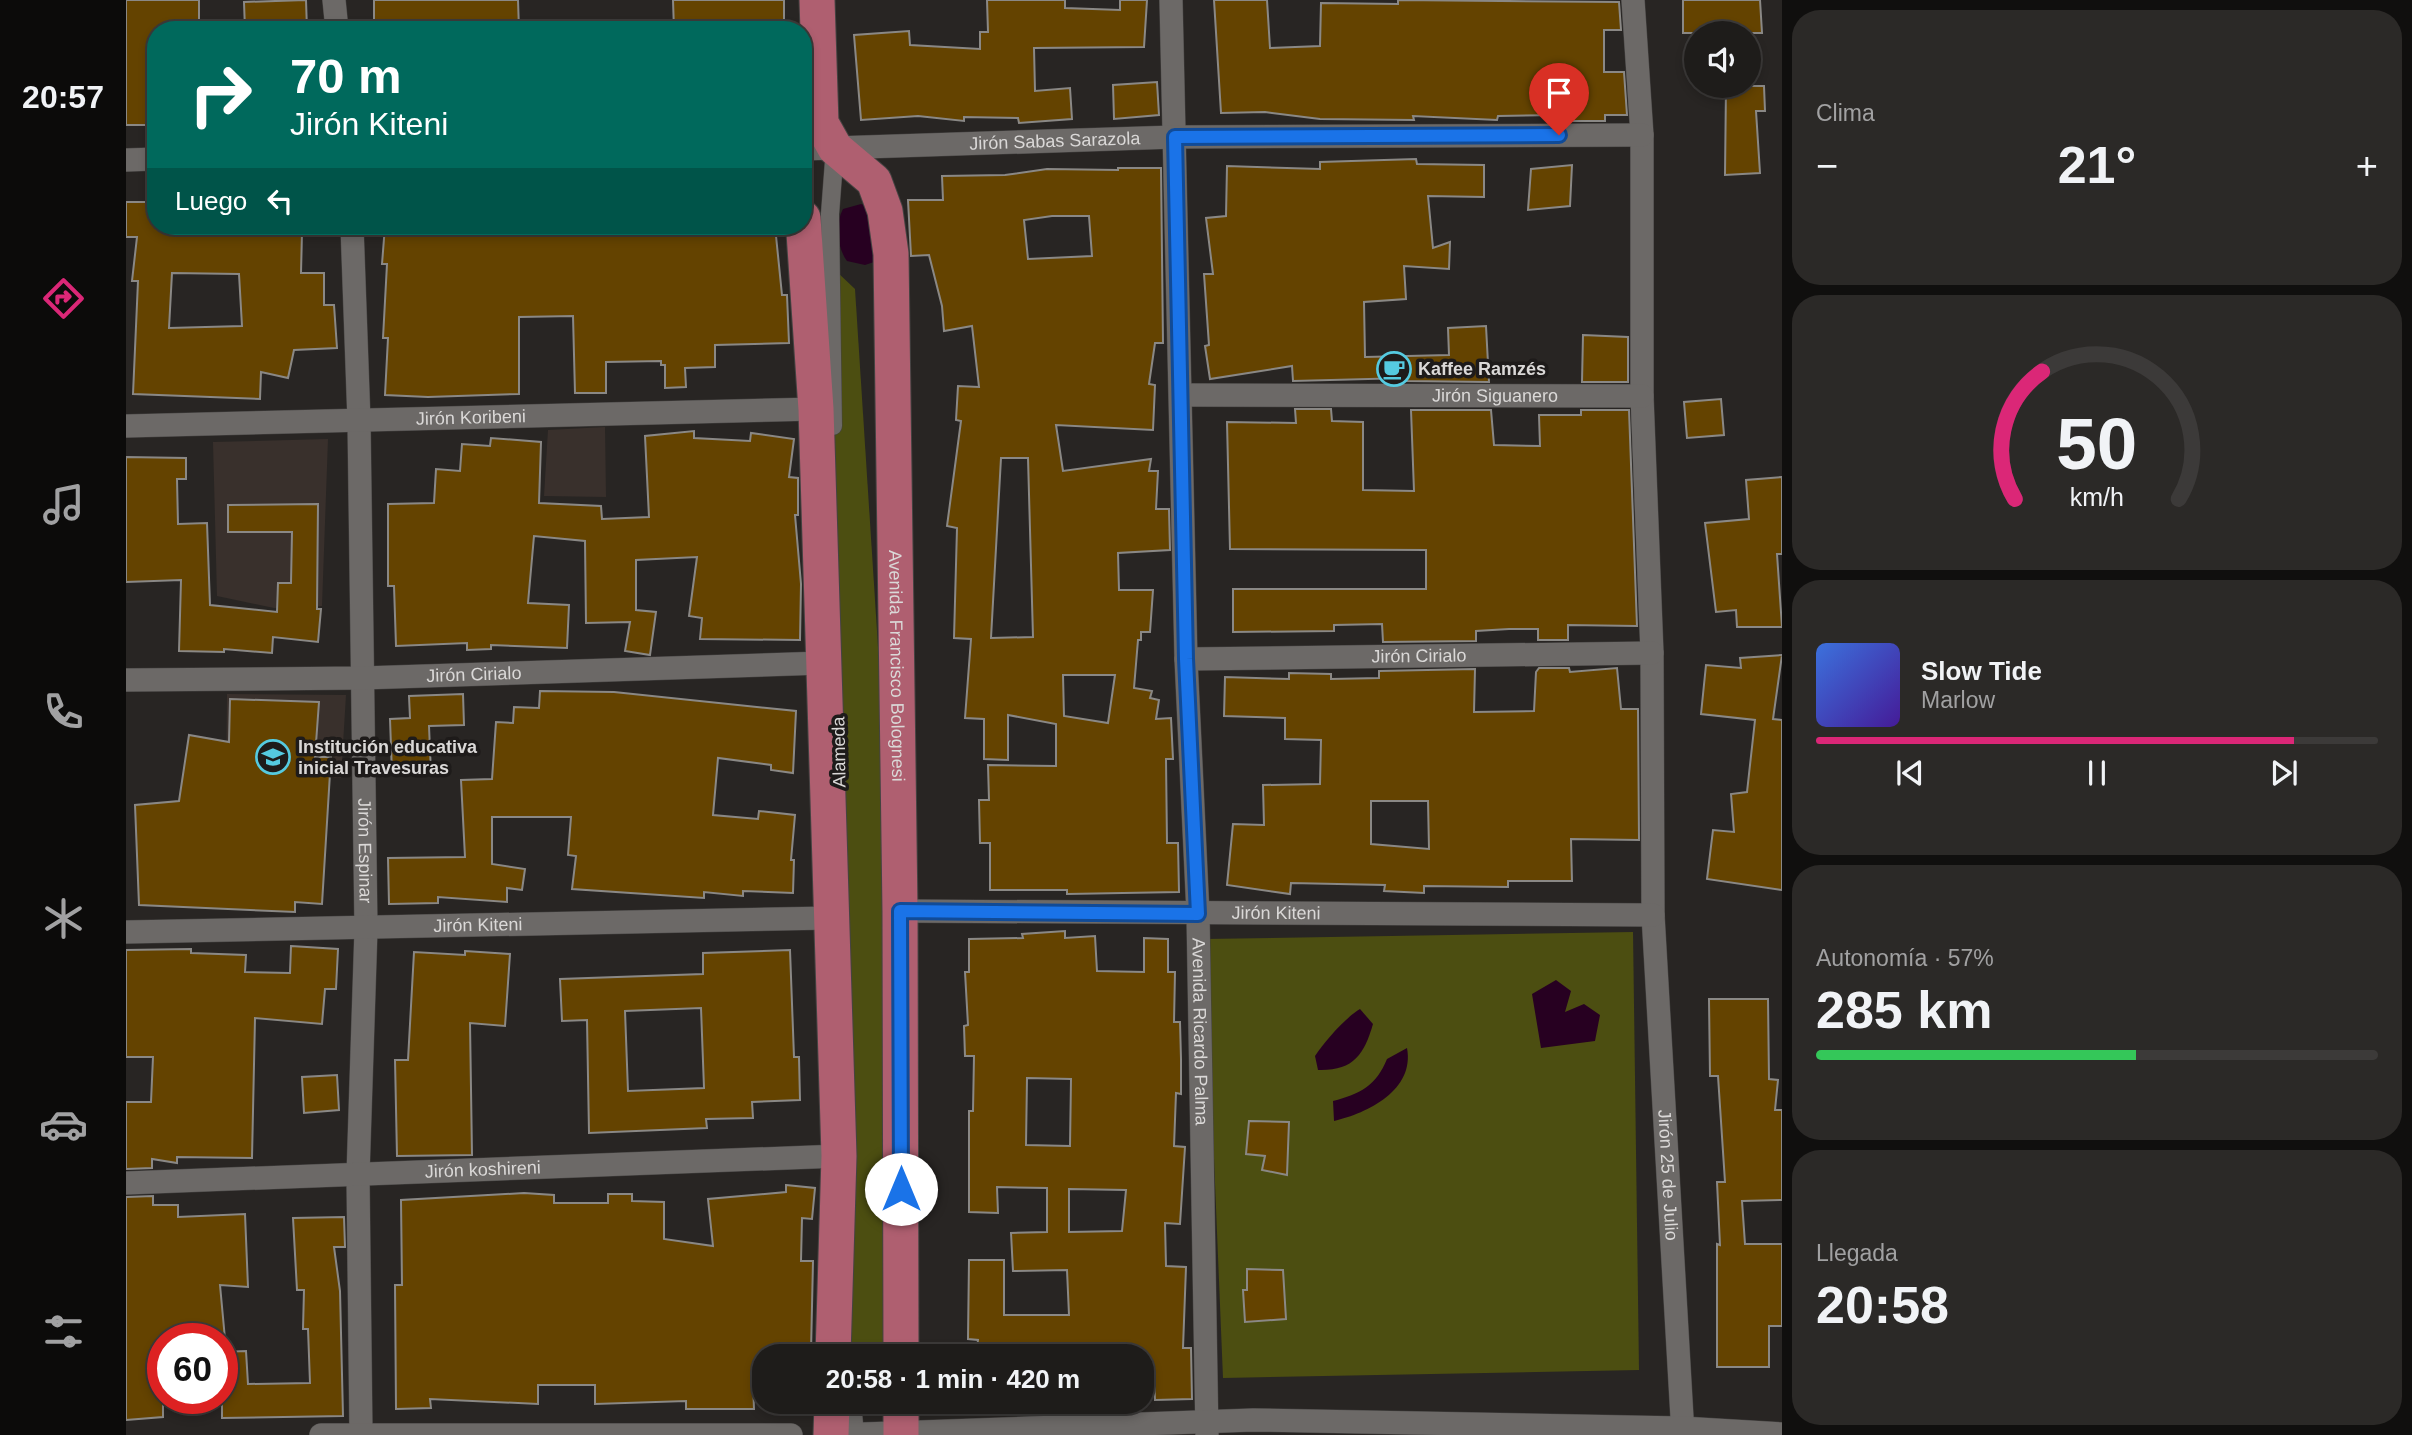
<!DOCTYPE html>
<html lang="es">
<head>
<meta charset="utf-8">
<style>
  :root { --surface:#1e1c1a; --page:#2b2927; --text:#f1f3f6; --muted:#a1a1a2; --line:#3c3a39; --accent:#db2777 }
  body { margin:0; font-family:Arial,sans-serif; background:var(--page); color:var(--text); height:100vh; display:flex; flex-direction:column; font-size:26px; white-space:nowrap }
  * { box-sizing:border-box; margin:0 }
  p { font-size:23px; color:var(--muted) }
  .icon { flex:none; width:38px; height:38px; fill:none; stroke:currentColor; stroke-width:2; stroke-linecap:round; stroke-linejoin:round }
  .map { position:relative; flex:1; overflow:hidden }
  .panel { display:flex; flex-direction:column; gap:10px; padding:10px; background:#100f0e; width:630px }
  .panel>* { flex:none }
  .top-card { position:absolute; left:21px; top:21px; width:665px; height:214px; border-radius:28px; box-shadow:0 4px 10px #0003,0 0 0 2px var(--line); background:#00695c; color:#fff; overflow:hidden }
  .controls { position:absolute; left:1558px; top:21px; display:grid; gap:14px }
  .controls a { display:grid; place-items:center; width:77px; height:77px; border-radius:50%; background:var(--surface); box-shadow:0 4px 10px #0003,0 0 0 2px var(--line); font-size:35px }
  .speed { position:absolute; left:21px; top:1323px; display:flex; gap:14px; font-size:35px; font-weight:700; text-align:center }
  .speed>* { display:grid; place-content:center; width:91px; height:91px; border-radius:50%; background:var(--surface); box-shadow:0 4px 10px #0003,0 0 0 2px var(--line); line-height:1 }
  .speed .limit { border:10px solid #d22; background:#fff; color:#111 }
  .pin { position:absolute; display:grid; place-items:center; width:60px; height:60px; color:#fff; margin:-72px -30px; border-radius:50% 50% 50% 0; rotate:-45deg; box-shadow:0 0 7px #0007 }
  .pin .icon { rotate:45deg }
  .me { position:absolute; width:77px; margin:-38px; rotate:0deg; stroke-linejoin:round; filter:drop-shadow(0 0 5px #0008) }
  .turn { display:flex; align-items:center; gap:24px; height:147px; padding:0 28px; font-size:32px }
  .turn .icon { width:91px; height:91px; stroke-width:2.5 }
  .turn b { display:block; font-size:49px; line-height:60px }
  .then { display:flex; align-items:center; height:66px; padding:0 28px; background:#0003; gap:14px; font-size:26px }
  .big { font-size:52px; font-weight:800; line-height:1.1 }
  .panel .tile { flex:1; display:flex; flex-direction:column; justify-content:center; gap:10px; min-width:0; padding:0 24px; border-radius:28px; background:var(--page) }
  .panel .dial { align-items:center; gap:0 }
  .dial svg { height:182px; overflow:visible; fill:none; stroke:var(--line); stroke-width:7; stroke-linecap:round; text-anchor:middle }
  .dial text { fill:var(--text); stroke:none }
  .song { display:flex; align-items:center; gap:21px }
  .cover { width:84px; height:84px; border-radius:10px; background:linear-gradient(135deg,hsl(220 70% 55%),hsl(260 70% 35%)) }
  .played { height:7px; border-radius:4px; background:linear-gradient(90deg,var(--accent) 85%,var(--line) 85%) }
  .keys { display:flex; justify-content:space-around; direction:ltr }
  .heat { display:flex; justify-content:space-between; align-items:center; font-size:38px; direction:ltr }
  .charge { height:10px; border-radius:5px; background:linear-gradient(90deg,#34c759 57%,var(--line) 0) }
  .trip { position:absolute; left:626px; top:1344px; width:402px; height:70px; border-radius:28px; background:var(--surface); box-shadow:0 4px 10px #0003,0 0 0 2px var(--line); font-weight:800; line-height:70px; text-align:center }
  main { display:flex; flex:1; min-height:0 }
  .tabs { display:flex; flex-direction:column; width:126px; justify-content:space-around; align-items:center; background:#0c0b0a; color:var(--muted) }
  .tabs .icon { width:49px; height:49px }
  .tabs .selected { color:var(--accent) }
  .tabs b { font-size:32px; color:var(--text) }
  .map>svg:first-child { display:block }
  .built { fill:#39302c }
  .green { fill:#4c4e11 }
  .water { fill:#270021 }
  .building { fill:#644300; stroke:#8a8885; stroke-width:2; fill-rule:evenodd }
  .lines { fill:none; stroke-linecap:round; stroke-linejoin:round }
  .pedestrian-casing { stroke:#454342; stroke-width:19 }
  .minor-casing { stroke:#454342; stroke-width:24 }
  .primary-casing { stroke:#454342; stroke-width:37 }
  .pedestrian { stroke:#6c6967; stroke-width:18 }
  .minor { stroke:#6c6967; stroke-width:23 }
  .primary { stroke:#af5f70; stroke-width:35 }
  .route-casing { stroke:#114b97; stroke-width:18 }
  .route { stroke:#1a73e8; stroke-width:12 }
  .labels { text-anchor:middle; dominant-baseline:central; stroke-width:7; stroke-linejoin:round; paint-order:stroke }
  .street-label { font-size:18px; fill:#dad8d7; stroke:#1e1b1a }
  .poi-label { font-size:18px; font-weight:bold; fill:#dad8d7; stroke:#1e1b1a; text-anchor:start }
</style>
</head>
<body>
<main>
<nav class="tabs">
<b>20:57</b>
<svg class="icon selected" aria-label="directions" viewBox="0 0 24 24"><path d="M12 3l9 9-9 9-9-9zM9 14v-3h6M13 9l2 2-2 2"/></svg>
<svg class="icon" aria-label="music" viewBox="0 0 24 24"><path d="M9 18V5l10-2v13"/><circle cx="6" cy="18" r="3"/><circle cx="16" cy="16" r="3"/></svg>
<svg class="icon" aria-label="phone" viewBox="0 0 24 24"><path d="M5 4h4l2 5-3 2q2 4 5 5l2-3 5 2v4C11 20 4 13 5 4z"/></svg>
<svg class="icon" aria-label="climate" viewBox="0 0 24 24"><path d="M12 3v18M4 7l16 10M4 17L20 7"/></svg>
<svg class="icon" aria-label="car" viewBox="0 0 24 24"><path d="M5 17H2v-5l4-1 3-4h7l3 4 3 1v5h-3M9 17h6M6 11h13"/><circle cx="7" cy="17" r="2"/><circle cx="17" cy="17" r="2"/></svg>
<svg class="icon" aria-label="filters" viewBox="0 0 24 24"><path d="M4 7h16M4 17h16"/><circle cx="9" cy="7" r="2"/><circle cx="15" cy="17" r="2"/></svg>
</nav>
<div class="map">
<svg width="1656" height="1435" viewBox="0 0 1656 1435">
  <rect width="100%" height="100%" fill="#282523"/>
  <g class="built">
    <polygon points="479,427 480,497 418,496 422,430"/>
    <polygon points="202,439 196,606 148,608 91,596 87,442"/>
    <polygon points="101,694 220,695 215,778 157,776 100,781"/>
  </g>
  <g class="green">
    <polygon points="710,271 729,289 784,1144 781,1356 730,1356 719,1336 688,290"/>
    <polygon points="1507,932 1513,1370 1097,1378 1079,939"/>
  </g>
  <g class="water">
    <path d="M 735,204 L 753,211 L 748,262 L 739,265 L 721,261 C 711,248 709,223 717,209 Z"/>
    <polygon points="1430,980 1445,991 1439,1012 1458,1004 1474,1015 1469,1041 1415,1048 1406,994"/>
    <path d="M 1234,1009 L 1247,1024 C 1238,1055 1227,1071 1192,1070 L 1189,1056 C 1199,1041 1219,1018 1234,1009 Z"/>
    <path d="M 1281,1048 C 1289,1090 1242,1113 1208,1121 L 1207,1101 C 1234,1094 1250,1086 1261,1059 Z"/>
  </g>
  <g class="building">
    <polygon points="0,0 73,0 73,30 30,30 30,125 0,125"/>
    <polygon points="180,0 181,30 119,30 118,2"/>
    <polygon points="248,0 392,0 393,30 248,30"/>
    <polygon points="547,0 658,0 658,30 548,30"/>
    <polygon points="861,0 939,0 939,8 994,10 994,0 1021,0 1018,47 908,48 909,91 944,88 946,119 893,123 892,118 838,117 838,121 792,116 735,120 728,35 783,31 784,45 854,49 854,32 862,32"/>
    <polygon points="1088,0 1141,0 1144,48 1194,46 1195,3 1272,4 1272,0 1493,2 1495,30 1478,30 1478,72 1498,72 1501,115 1479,115 1479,121 1434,121 1434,115 1372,116 1371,120 1287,116 1288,120 1194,119 1139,112 1095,113"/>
    <polygon points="1557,0 1634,0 1636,33 1557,33"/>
    <polygon points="1031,82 1033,115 988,119 987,85"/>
    <polygon points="1600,86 1638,86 1639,111 1630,111 1634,173 1599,175"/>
    <polygon points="1290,159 1291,164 1358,165 1358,197 1302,196 1307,248 1324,242 1323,269 1278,266 1280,299 1238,302 1239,357 1323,355 1322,328 1360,326 1363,382 1280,381 1280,378 1167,381 1166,366 1084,379 1079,346 1083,345 1078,274 1087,274 1080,218 1100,216 1101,166 1194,169 1194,162"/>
    <polygon points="1446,165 1444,206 1402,210 1405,169"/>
    <path d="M 992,168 L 1035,168 L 1037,343 L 1029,343 L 1023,384 L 1029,385 L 1027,430 L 930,425 L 937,471 L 1025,459 L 1023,471 L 1032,471 L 1030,509 L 1043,509 L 1044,550 L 992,553 L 993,590 L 1027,590 L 1024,632 L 1015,632 L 1015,640 L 1012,640 L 1008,688 L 1026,691 L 1024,698 L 1033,700 L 1030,719 L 1045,718 L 1047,759 L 1040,759 L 1041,843 L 1052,843 L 1053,892 L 941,894 L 941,890 L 864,890 L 864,843 L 854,843 L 853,800 L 863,800 L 862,765 L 930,766 L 930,724 L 882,715 L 882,760 L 858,759 L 858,719 L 839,718 L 845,639 L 828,638 L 831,528 L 821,526 L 835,421 L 830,420 L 832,386 L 853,387 L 846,326 L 818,331 L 816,306 L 803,255 L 785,256 L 782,200 L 817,200 L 816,176 L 879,175 L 921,169 L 992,170 ZM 926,216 L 963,216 L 966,256 L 902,259 L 898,220 ZM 875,458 L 902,458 L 907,637 L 865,638 ZM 937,675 L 989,675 L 982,723 L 938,716 Z"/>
    <path d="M 0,202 L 30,202 L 30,226 L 130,226 L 131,231 L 176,232 L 175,273 L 198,273 L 198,305 L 208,305 L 211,348 L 168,350 L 162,378 L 135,372 L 134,399 L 7,394 L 12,281 L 6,281 L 11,237 L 0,237 ZM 46,273 L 113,274 L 116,326 L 43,328 Z"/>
    <polygon points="259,226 335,226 371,230 371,226 569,226 569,232 649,226 656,295 661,295 663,343 589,345 589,367 559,368 560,387 539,388 539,365 535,365 535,361 480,362 480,393 449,393 447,316 393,317 393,394 302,397 259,395 262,338 257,338 261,264 256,264"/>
    <polygon points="1457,335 1502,337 1502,382 1456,382"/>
    <polygon points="1595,399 1598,435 1561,438 1558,402"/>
    <polygon points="1169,409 1205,409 1206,421 1237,422 1237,490 1288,491 1285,410 1365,410 1368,445 1414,446 1413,415 1455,415 1455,410 1503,410 1511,626 1442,625 1442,640 1412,640 1412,629 1383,629 1350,631 1350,641 1257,642 1256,624 1208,625 1208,631 1107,632 1107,589 1300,589 1300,550 1104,549 1101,422 1170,423"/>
    <polygon points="568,431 568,438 624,441 625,433 668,439 663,477 672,478 672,515 669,515 675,584 674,640 574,639 576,618 563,616 571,557 510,560 510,610 530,612 524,655 499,651 504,622 460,623 459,541 408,536 402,603 443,605 441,648 365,645 365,649 341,650 341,643 270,646 268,586 262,586 262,504 308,503 310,469 334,471 336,444 364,446 365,438 415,442 413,503 475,506 476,519 523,517 519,436"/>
    <polygon points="0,457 60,458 60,479 51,479 52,524 81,523 84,605 151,612 152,583 165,583 166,532 102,532 102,505 192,504 191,609 195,609 192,642 147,637 146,653 98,649 98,652 53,651 55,580 0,582"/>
    <polygon points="1656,477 1656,554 1651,554 1656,627 1611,627 1610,610 1590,612 1579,523 1623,519 1620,480"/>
    <polygon points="1656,655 1647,719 1656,720 1656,890 1581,879 1587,830 1608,832 1605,794 1621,792 1629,720 1575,714 1580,665 1615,668 1614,658"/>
    <path d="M 1413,668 L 1443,668 L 1444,672 L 1491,668 L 1495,709 L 1512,709 L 1513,840 L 1445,839 L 1446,881 L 1382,881 L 1382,887 L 1298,886 L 1298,893 L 1258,891 L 1259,885 L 1165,883 L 1164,894 L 1101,885 L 1107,824 L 1138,825 L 1137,785 L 1194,784 L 1195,740 L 1159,739 L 1159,718 L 1098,716 L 1099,677 L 1163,679 L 1163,673 L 1205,674 L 1205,679 L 1253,678 L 1253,671 L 1349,669 L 1348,712 L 1408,711 L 1410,672 ZM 1245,801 L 1302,801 L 1303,849 L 1245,844 Z"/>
    <polygon points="414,691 488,692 670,711 667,773 645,770 645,765 592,758 587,815 632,819 633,811 669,815 665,860 668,860 667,893 617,891 617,896 578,892 578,898 446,889 450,856 442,855 445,817 366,817 366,864 399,869 396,890 381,888 381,902 312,897 312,903 263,904 262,858 339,857 335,780 366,779 370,722 387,723 388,707 413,708"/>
    <polygon points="337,694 338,725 303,726 305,773 266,774 264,719 284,718 283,696"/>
    <polygon points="104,699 193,702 189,757 205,757 196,904 169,902 169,912 13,905 9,805 53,801 63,735 103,742"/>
    <path d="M 939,931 L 939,938 L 969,936 L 971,971 L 1018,972 L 1018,938 L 1042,939 L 1042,972 L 1049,972 L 1048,1022 L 1054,1022 L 1055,1059 L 1055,1094 L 1050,1093 L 1048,1146 L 1059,1147 L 1054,1224 L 1039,1223 L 1040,1266 L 1060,1267 L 1057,1348 L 1065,1348 L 1066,1399 L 1029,1400 L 1028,1375 L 1017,1374 L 1017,1356 L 850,1356 L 852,1340 L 842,1339 L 843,1260 L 878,1260 L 878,1315 L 943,1315 L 941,1270 L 887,1271 L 885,1233 L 921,1232 L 921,1188 L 871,1187 L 872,1213 L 843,1212 L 843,1111 L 847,1111 L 848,1056 L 839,1056 L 838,1026 L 842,1025 L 839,972 L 843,972 L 843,939 L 897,938 L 896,934 ZM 901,1078 L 945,1079 L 944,1146 L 900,1145 ZM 943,1189 L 1000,1190 L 996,1231 L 943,1232 Z"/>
    <polygon points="165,946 212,949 210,989 199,989 196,1024 129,1018 126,1158 51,1157 51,1163 26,1159 26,1168 0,1169 0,1102 25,1102 27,1057 0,1057 0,950 65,949 65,953 120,955 119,972 164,973"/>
    <path d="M 664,950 L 668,1057 L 673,1057 L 674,1100 L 626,1102 L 627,1118 L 580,1119 L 581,1128 L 463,1133 L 461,1020 L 436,1021 L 434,979 L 577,974 L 577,953 ZM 575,1008 L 578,1088 L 502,1091 L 499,1011 Z"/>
    <polygon points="339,951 384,954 379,1026 344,1023 346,1155 271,1156 269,1060 282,1060 288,952 339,955"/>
    <polygon points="1583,999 1642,999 1643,1079 1652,1080 1649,1110 1656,1110 1656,1200 1616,1201 1619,1244 1656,1244 1656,1326 1643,1326 1643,1367 1591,1367 1591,1244 1594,1245 1591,1182 1599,1182 1592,1076 1584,1076"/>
    <polygon points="211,1075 213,1110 178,1113 176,1077"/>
    <polygon points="1123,1121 1163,1122 1161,1175 1136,1170 1139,1156 1120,1154"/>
    <polygon points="660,1185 689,1188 686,1219 676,1218 675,1261 687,1261 685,1352 659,1352 659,1356 639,1356 639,1382 627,1382 628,1409 560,1409 560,1401 469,1404 469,1385 412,1385 412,1404 304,1399 305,1408 270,1409 269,1285 276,1285 275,1200 398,1193 428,1195 428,1203 482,1203 482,1194 506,1194 506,1201 538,1202 538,1239 587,1246 582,1199 660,1192"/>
    <polygon points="27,1196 27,1205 52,1205 52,1217 119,1214 122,1287 94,1285 99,1339 37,1339 37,1417 0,1420 0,1197"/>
    <polygon points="218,1217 219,1247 208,1247 214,1291 217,1416 96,1418 96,1352 120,1351 122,1384 184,1383 182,1329 177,1329 178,1290 171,1290 167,1218"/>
    <polygon points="1121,1269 1157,1270 1160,1319 1119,1322 1117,1290 1121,1290"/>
  </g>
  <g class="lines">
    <g class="pedestrian-casing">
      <g id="pedestrian">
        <polyline points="707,426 704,214 709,148"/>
        <polyline points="726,1402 729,1435"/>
      </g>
    </g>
    <g class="minor-casing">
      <g id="minor">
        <polyline points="208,0 211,30"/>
        <path id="s1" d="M 1045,0 L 1060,659 L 1072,914 L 1081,1435"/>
        <path id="s2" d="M 1507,0 L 1516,135 L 1516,396 L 1526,653 L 1527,915 L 1557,1435"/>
        <path id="s3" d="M 677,149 L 1049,137 L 1516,135"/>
        <polyline points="0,160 30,159"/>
        <path id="s4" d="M 226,226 L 233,421 L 240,929 L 232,1175 L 235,1434"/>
        <path id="s5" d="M 1056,395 L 1516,396"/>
        <path id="s6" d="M 0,426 L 690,409"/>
        <path id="s7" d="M 1060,659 L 1526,653"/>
        <path id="s8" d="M 0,680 L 236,678 L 697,663"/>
        <path id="s9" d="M 774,911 L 1527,915"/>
        <path id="s10" d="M 0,932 L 704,918"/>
        <path id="s11" d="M 0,1183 L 713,1156"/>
        <polyline points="195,1435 665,1435"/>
        <polyline points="708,1435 1127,1420 1556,1428 1656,1434"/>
      </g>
    </g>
    <g class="primary-casing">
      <g id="primary">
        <path id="s12" d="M 691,0 L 695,123 L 709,148 L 748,181 L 759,211 L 765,254 L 774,911 L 775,1356"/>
        <polyline points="677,218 690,409 713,1156 707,1356"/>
        <polyline points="775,1402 775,1435"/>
        <polyline points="705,1435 706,1402"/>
      </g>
    </g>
    <use href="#pedestrian" class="pedestrian"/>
    <use href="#minor" class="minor"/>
    <use href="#primary" class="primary"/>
  </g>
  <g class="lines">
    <g class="route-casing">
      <polyline id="route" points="775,1189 774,911 1072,914 1060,659 1049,137 1433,135"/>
    </g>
    <use href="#route" class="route"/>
  </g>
  <defs>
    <g id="cafe-ring" transform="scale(1.75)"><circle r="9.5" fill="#1e1b1a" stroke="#55cae0" stroke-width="1.5"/><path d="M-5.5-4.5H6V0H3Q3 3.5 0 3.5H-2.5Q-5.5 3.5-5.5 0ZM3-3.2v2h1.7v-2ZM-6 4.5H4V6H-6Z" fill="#55cae0"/></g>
    <g id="school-ring" transform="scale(1.75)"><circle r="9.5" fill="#1e1b1a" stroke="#55cae0" stroke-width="1.5"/><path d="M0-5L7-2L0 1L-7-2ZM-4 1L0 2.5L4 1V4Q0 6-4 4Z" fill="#55cae0"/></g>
  </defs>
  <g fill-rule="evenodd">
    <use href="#cafe-ring" x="1268" y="369"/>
    <use href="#school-ring" x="147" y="757"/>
  </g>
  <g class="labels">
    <g class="street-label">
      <text stroke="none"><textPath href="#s3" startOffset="252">Jirón Sabas Sarazola</textPath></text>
      <text stroke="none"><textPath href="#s5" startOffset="313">Jirón Siguanero</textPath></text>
      <text stroke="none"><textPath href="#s6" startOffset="345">Jirón Koribeni</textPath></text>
      <text stroke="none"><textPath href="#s7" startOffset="233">Jirón Cirialo</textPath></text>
      <text stroke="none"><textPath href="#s12" startOffset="690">Avenida Francisco Bolognesi</textPath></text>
      <text stroke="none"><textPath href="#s8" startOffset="348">Jirón Cirialo</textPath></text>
      <text transform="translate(713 752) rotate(-91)">Alameda</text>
      <text stroke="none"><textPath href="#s4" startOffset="625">Jirón Espinar</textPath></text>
      <text stroke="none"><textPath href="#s9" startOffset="376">Jirón Kiteni</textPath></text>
      <text stroke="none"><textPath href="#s10" startOffset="352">Jirón Kiteni</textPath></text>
      <text stroke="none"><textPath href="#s1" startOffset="1032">Avenida Ricardo Palma</textPath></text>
      <text stroke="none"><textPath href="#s11" startOffset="357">Jirón koshireni</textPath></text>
      <text stroke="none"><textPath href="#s2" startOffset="1176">Jirón 25 de Julio</textPath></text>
    </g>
    <g class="poi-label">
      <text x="1292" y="369">Kaffee Ramzés</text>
      <text x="172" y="747">Institución educativa<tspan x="172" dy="21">inicial Travesuras</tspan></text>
    </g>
  </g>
</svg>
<div class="controls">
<a><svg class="icon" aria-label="sound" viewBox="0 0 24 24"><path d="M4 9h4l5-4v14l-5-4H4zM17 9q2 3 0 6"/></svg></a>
</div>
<div class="speed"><div class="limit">60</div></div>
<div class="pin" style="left:1433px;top:135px;background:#d93025"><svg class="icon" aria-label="arrive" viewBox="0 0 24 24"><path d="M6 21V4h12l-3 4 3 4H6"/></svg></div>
<svg class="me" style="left:775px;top:1189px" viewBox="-20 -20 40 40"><circle r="19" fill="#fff"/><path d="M0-13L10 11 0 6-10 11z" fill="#1a73e8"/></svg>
<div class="trip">20:58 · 1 min · 420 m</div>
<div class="top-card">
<div class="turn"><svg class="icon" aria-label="right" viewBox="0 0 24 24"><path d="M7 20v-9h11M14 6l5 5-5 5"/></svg><div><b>70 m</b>Jirón Kiteni</div></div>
<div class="then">Luego<svg class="icon" aria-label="left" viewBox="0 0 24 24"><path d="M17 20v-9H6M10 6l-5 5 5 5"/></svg></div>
</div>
</div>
<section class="panel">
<div class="tile"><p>Clima</p>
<div class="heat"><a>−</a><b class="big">21°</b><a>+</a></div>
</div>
<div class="tile dial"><svg viewBox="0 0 100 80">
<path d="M14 69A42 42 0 1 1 86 69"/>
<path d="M14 69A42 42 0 0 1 26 13" stroke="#db2777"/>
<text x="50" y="56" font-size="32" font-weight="700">50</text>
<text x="50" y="72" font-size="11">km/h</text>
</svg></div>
<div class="tile">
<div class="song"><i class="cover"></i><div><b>Slow Tide</b><p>Marlow</p></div></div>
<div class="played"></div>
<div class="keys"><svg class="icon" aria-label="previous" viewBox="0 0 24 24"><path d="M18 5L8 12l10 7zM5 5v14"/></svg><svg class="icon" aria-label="pause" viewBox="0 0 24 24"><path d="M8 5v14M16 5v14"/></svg><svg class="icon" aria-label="next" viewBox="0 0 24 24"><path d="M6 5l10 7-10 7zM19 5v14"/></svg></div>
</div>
<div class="tile"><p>Autonomía · 57%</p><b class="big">285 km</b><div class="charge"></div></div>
<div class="tile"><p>Llegada</p><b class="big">20:58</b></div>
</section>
</main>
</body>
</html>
